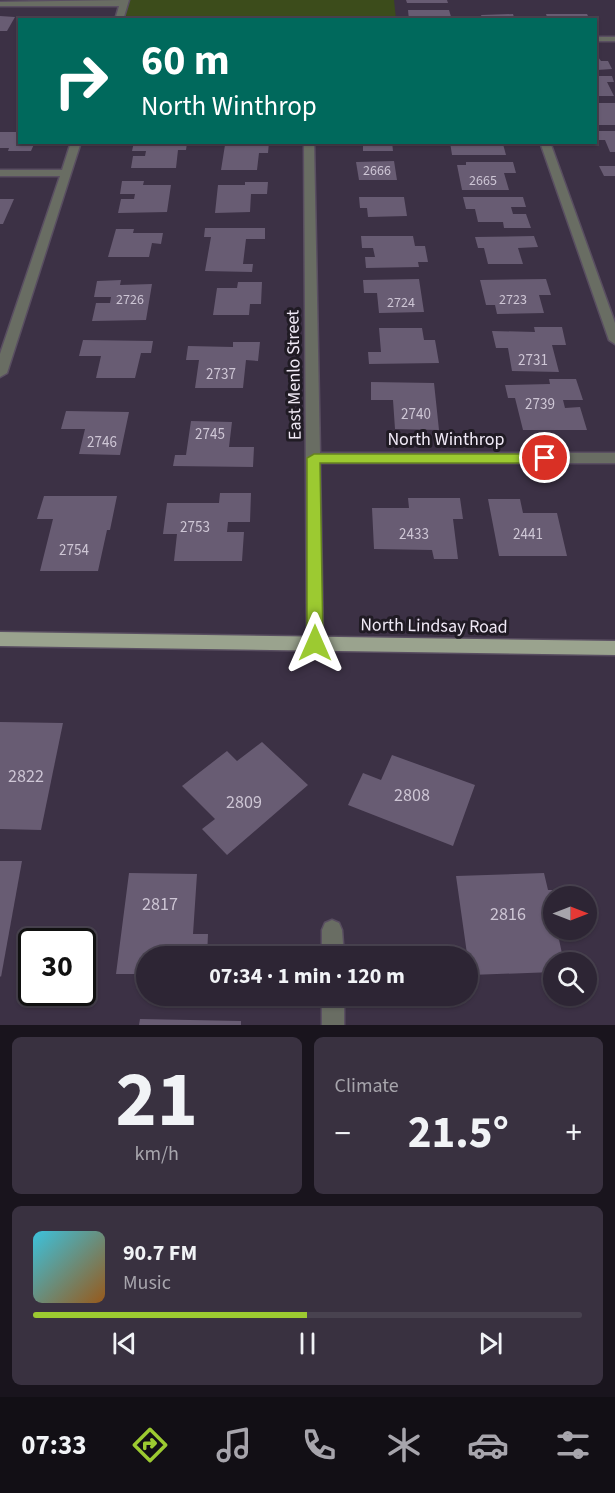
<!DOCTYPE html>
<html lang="en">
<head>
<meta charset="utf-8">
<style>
  :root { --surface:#2d2534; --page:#393140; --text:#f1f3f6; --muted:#a7a5ac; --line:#48424f; --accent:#9cca31 }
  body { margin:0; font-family:"Source Sans 3",sans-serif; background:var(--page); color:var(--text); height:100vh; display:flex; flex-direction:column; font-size:22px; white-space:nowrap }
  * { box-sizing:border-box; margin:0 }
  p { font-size:20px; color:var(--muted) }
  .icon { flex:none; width:33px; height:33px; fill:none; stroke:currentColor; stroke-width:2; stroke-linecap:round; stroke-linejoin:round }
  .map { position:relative; height:1025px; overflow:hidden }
  .panel { display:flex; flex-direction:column; gap:12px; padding:12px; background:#19141d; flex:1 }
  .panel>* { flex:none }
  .banner { position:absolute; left:18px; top:18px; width:579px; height:126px; border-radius:0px; box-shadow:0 2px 4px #0004,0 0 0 2px var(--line); background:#00695c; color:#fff; overflow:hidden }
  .needle { width:39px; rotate:90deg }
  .controls { position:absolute; left:543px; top:886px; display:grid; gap:12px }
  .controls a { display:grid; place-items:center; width:54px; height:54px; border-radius:50%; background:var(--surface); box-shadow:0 2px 4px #0004,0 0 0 2px var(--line); font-size:30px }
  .speed { position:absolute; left:18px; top:928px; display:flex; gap:12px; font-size:30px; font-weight:700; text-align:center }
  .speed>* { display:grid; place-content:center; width:78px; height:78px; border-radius:50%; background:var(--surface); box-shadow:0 2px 4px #0004,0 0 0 2px var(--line); line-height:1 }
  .speed .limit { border:3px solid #111; border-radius:9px; background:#fff; color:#111 }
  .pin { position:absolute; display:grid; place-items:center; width:51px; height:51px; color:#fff; margin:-26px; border:3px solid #fff; border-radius:50%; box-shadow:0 2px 6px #0007 }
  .me { position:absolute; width:66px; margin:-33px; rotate:0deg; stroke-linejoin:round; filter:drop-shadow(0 0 4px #0008) }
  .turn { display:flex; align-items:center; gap:21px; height:126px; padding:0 24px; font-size:27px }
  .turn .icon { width:78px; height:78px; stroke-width:2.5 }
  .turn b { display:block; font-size:42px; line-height:51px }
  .big { font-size:45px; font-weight:700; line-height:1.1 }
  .panel .tile { flex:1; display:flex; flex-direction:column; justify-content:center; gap:9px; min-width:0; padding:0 21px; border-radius:9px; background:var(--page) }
  .panel .dial { align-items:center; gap:0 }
  .dial b { font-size:78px; line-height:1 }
  .song { display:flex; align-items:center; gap:18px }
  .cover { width:72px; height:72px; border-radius:9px; background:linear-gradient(135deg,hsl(190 70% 55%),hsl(30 70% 35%)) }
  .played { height:6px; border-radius:3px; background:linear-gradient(90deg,var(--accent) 50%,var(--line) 50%) }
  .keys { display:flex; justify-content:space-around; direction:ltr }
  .heat { display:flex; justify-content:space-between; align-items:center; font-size:33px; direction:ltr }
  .panel .tiles { flex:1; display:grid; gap:12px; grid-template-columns:1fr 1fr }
  .tile:last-child { grid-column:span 2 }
  .trip { position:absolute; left:136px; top:946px; width:342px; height:60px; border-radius:30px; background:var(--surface); box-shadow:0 2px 4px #0004,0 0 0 2px var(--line); font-weight:700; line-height:60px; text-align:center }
  .menu { display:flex; height:96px; justify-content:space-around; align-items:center; background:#120f15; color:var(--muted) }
  .menu .icon { width:42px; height:42px }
  .menu .active { color:var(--accent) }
  .menu b { font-size:27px; color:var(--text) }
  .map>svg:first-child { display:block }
  .green { fill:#3c4c1b }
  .building { fill:#685c73 }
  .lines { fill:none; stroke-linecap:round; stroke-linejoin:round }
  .minor-casing { stroke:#594e61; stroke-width:3 }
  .major-casing { stroke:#594e61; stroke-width:3 }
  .minor { fill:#696d63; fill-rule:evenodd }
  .major { fill:#9aa38e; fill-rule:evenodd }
  .route { fill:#9cca31; stroke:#658320; stroke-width:1.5 }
  .labels { text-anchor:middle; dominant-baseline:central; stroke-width:6; stroke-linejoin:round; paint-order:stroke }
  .far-number-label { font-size:14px; fill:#cec6d5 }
  .number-label { font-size:15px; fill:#cec6d5 }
  .street-label { font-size:18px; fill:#f0e9f6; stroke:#201b24 }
  .near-number-label { font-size:18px; fill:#cec6d5 }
</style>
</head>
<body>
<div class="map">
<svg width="615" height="1025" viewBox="0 0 615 1025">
  <rect width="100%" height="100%" fill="#3c3145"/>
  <polygon class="green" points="125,0 394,0 396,19 119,20"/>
  <g class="building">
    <polygon points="406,0 447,0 448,3 407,3"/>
    <polygon points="408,10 449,10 452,20 409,20"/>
    <polygon points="513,14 515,20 483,20 481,15"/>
    <polygon points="546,14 587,14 590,20 548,20"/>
    <polygon points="0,16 15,17 7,31 0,31"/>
    <polygon points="33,16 74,16 73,20 31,20"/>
    <polygon points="596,57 598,57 601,61 608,61 612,69 597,70"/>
    <polygon points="596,76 612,76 614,82 607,82 614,96 596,96"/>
    <rect x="596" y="103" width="19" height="22"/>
    <polygon points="596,131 615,131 615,152 610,152 605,140 596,140"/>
    <polygon points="0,132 20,132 20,142 35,142 31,151 8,151 9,148 0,148"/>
    <polygon points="134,142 153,144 187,143 186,150 178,150 176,168 131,168 133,156 145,156 146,151 132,151"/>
    <polygon points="250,142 269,142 268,153 259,153 257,170 221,170 225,145 249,145"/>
    <polygon points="363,142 392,142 393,151 363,151"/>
    <polygon points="450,142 503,144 506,155 452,155"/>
    <polygon points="394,161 397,180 359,180 356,162"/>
    <polygon points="466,162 513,162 516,173 504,173 509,190 462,190 457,165 466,165"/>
    <polygon points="599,166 615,166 615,176 604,176"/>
    <polygon points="122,181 144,181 143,185 171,185 167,212 118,213 121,199 134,199 135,194 120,194"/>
    <polygon points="245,182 268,182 267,194 251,194 250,212 215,213 218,185 245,185"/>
    <polygon points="359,197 404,197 407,216 368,217 367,208 360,208"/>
    <polygon points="463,197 523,197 526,207 511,207 513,214 526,214 531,228 504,228 503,222 478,222 475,209 466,209"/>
    <polygon points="0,199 14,199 3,224 0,224"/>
    <polygon points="205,228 265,228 265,239 246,239 243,264 253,264 252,272 205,271 211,237 204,237"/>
    <polygon points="116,229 134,229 133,233 163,233 161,244 152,243 149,257 108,257"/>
    <polygon points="361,236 413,236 415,246 425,246 428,262 418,262 419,267 366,268 365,257 375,257 373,248 362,248"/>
    <polygon points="534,236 538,247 518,248 523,264 488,264 484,248 478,248 475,237"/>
    <polygon points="419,279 424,312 379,313 377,293 364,293 363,280"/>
    <polygon points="546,279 551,295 539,295 544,313 497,314 495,305 486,305 480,280"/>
    <polygon points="121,280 120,285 152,284 146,320 92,321 96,303 110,303 111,297 94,297 97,281"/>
    <polygon points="238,282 262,282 261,304 250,304 249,315 213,315 217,288 237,288"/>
    <polygon points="534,327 562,327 566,345 552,345 559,372 512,371 508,348 496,348 492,331 535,332"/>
    <polygon points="379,328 422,328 424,340 435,340 439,363 369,364 368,352 381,352"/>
    <polygon points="83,340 153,341 151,353 141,353 135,378 96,378 101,356 79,356"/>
    <polygon points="233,342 260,342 258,361 246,360 243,388 195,388 199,360 186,360 188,346 233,347"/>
    <polygon points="549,379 576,379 583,400 563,400 565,408 580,407 587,430 523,430 515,398 508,398 505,385 550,384"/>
    <polygon points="371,382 434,383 439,430 395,429 393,400 371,400"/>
    <polygon points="66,411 129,412 120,455 79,454 85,429 61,429"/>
    <polygon points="191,421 232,422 229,447 254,447 253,467 173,466 175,455 186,455"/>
    <polygon points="220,493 251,493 250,522 228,522 227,532 244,532 242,561 174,561 177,534 163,534 167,503 219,503"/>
    <polygon points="44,496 117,496 110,530 107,530 98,571 40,571 53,519 37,519"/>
    <polygon points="408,498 460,498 463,519 453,519 458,559 434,559 432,550 374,549 372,508 409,508"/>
    <polygon points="488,499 520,499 523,513 557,513 567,556 499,556"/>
    <polygon points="0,722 63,723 41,830 0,829"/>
    <polygon points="262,742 308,785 227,855 202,829 215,819 182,786 227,751 237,761"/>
    <polygon points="392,755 475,785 453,846 348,805 363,773 381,780"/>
    <polygon points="0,861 22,861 1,977 0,976"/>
    <polygon points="129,873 197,874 193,934 208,934 207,957 147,957 147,974 116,974"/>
    <polygon points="544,873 548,890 566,890 568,897 554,897 554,930 557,930 564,963 554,963 554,972 470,975 456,876"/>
    <polygon points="140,1019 241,1021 241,1025 139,1025"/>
  </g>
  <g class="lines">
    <g class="minor-casing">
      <g id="minor">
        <polygon points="121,0 129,0 123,20 115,20 119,6 0,6 0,2"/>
        <rect x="596" y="37" width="19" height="4"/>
        <polygon points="71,142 81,142 7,373 0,377 0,354 60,176 0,176 0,170 62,170"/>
        <polygon points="304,142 314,142 320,453 615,453 615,463 320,463 323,643 321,648 315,650 309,648 307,643"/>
        <polygon points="540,142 550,142 615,323 615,344 609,340"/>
        <polygon points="332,920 339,923 342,930 344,957 322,957 322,930 325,923"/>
        <rect x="322" y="996" width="22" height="29"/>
      </g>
    </g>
    <g class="major-casing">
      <polygon id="major" points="0,632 615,641 615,655 0,646"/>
    </g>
    <use href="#minor" class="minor"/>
    <use href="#major" class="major"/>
  </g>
  <polygon class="route" points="314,454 545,454 552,458 545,463 320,463 323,643 320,647 309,647 307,643 307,458"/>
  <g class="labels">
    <g class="far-number-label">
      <text x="377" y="171">2666</text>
      <text x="483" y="181">2665</text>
      <text x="130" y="300">2726</text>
      <text x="513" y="300">2723</text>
      <text x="401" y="303">2724</text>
    </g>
    <g class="number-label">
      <text x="533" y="360">2731</text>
      <text x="221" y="374">2737</text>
      <text x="540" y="404">2739</text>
      <text x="416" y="414">2740</text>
      <text x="210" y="434">2745</text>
      <text x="102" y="442">2746</text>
      <text x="195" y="527">2753</text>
      <text x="414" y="534">2433</text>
      <text x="528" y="534">2441</text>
      <text x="74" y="550">2754</text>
    </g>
    <g class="street-label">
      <text transform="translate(294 375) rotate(-91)">East Menlo Street</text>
      <text x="446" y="439">North Winthrop</text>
      <text transform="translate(434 626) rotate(1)">North Lindsay Road</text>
    </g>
    <g class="near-number-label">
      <text x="26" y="776">2822</text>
      <text x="412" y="795">2808</text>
      <text x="244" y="802">2809</text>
      <text x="160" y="904">2817</text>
      <text x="508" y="914">2816</text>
    </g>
  </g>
</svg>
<div class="controls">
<a><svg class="needle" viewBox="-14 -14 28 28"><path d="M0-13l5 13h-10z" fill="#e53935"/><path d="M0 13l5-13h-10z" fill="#a7a5ac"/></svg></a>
<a><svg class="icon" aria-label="search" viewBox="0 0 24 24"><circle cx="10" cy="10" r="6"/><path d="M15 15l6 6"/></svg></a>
</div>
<div class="speed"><div class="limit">30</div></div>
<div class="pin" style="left:545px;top:458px;background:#d93025"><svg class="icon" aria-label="arrive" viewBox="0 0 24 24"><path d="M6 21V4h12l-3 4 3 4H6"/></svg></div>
<svg class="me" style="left:315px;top:643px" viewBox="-20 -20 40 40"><path d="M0-17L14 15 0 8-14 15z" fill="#9cca31" stroke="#fff" stroke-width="4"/></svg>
<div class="trip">07:34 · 1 min · 120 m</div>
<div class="banner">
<div class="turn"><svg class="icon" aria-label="right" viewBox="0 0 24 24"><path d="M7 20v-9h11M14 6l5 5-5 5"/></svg><div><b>60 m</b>North Winthrop</div></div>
</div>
</div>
<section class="panel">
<div class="tiles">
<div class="tile dial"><b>21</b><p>km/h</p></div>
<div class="tile"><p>Climate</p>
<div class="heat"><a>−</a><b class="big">21.5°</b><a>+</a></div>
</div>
<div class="tile">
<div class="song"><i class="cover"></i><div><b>90.7 FM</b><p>Music</p></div></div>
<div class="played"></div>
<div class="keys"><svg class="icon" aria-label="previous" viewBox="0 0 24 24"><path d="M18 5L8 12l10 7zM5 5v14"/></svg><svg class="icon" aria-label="pause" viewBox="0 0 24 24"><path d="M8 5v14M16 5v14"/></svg><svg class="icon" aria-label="next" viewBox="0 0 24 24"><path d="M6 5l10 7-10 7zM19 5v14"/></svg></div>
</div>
</div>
</section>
<nav class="menu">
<b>07:33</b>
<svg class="icon active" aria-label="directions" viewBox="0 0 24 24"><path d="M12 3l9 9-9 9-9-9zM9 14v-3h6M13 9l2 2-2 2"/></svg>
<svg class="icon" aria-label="music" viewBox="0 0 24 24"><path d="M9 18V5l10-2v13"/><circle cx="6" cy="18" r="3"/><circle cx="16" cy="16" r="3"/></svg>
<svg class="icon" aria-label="phone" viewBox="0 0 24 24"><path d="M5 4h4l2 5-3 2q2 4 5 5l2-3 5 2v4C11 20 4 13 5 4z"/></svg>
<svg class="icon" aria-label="climate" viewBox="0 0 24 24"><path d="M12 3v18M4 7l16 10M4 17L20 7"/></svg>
<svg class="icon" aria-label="car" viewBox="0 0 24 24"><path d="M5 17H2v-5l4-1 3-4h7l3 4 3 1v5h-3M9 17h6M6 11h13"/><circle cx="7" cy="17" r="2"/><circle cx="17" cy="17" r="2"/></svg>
<svg class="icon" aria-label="filters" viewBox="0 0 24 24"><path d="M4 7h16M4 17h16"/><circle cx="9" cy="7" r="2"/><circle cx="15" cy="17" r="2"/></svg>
</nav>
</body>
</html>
